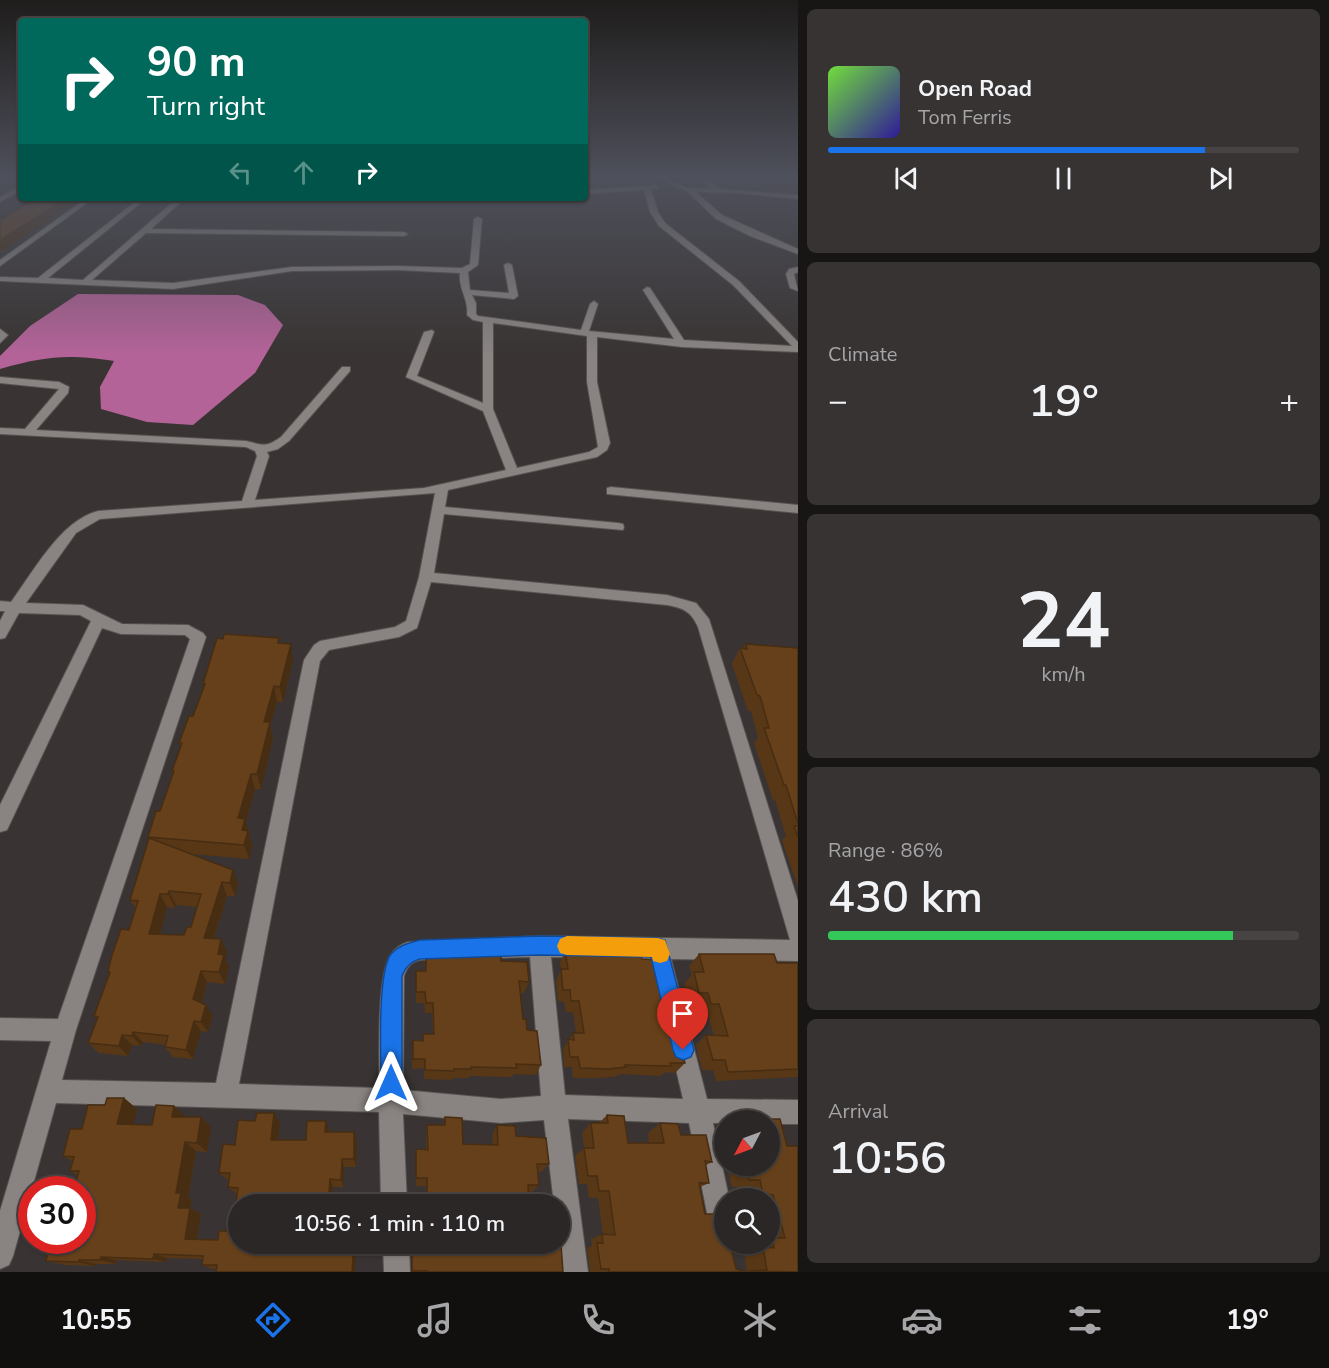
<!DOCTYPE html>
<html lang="en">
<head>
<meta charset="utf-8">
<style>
  :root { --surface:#2b2726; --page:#373332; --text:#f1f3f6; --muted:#a6a5a7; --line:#474443; --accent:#1a73e8 }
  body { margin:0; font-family:"Nunito Sans",sans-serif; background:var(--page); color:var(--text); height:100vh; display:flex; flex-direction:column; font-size:22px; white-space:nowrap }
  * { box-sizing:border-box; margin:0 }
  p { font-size:20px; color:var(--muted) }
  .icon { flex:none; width:33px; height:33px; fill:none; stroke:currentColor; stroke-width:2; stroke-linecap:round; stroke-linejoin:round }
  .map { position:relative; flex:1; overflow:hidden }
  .panel { display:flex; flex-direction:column; gap:9px; padding:9px; background:#181515; width:531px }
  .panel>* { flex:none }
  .banner { position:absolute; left:18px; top:18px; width:570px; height:183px; border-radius:6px; box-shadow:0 2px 4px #0004,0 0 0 2px var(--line); background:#00695c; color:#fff; overflow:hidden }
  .needle { width:39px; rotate:229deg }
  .fabs { position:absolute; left:714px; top:1110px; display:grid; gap:12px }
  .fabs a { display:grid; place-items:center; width:66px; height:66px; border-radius:50%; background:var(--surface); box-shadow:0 2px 4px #0004,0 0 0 2px var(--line); font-size:30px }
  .speed { position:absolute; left:18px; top:1176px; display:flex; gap:12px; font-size:30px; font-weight:700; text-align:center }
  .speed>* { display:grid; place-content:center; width:78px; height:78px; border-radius:50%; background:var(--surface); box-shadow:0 2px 4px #0004,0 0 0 2px var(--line); line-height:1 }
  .speed .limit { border:9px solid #d22; background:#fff; color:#111 }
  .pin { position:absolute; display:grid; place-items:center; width:51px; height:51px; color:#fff; margin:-62px -26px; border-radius:50% 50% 50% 0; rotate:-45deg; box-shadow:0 0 6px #0007 }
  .pin .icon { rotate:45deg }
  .me { position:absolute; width:66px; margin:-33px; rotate:0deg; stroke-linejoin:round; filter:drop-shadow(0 0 4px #0008) }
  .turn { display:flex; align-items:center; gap:21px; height:126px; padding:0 30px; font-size:27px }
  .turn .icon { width:78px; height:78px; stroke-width:2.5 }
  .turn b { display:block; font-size:42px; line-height:51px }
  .lanes { display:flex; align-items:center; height:57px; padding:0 30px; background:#0003; justify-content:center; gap:30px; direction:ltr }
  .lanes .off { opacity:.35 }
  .big { font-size:45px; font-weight:600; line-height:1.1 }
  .panel .tile { flex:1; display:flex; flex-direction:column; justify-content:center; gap:9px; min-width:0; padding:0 21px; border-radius:9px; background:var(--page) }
  .panel .dial { align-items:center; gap:0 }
  .dial b { font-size:78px; line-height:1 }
  .song { display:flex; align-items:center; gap:18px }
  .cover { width:72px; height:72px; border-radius:9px; background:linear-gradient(135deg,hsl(100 70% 55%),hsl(250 70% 35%)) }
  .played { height:6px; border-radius:3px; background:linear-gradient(90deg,var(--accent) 80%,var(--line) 80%) }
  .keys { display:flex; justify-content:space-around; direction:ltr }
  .heat { display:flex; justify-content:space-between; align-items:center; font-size:33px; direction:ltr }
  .charge { height:9px; border-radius:4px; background:linear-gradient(90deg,#34c759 86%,var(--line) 0) }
  .trip { position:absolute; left:228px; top:1194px; width:342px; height:60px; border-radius:30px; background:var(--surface); box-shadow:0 2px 4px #0004,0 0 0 2px var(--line); font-weight:600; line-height:60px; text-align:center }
  .dock { display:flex; height:96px; justify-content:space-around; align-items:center; background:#11100f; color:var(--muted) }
  .dock .icon { width:42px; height:42px }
  .dock .current { color:var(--accent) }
  .dock b { font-size:27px; color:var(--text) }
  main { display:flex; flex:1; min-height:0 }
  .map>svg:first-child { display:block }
  .water { fill:#b36398 }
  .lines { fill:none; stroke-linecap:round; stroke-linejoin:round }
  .minor-casing { stroke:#565250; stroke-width:2 }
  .tertiary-casing { stroke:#565250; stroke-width:2 }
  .minor { fill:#898482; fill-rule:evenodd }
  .tertiary { fill:#898482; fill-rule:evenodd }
  .wall { fill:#583716; fill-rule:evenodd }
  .shaded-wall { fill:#472d12 }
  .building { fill:#66401a; stroke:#472d12; stroke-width:1.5; fill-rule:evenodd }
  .route { fill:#1a73e8; stroke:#114b97; stroke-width:1.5 }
  .slow { fill:#f59e0b }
</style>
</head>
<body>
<main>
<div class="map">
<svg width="798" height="1272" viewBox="0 0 798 1272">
  <rect width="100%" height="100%" fill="#393433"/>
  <path class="water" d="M 78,294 L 238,295 L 265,305 L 283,325 L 255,373 L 193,425 L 147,422 L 101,409 L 100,387 L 114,361 C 67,354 46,356 0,369 L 0,356 L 30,326 Z"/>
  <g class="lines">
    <g class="minor-casing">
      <g id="minor">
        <polygon points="654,176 661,176 687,188 711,189 699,176 705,176 718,189 798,195 798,199 736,193 696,192 722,215 798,249 798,254 750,236 716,219 688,192"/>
        <path d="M 657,185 L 659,188 L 651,189 L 658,212 L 665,223 L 739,281 L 798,342 L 798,352 L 682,347 L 597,337 L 597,382 L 610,443 L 607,450 L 597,457 L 448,490 L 445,507 L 618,523 L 623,524 L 624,527 L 623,530 L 444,514 L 434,573 L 667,595 L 696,603 L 709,619 L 798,901 L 798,961 L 671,959 L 707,1099 L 798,1100 L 798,1124 L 770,1124 L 770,1120 L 724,1120 L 724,1123 L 713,1123 L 729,1198 L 724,1198 L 724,1244 L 730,1244 L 724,1246 L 715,1242 L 711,1233 L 689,1123 L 568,1119 L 588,1272 L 562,1272 L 558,1244 L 560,1204 L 554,1204 L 544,1120 L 501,1123 L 403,1114 L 407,1204 L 381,1204 L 379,1112 L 56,1103 L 13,1256 L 9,1265 L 0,1269 L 0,1211 L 51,1041 L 0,1040 L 0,1018 L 58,1019 L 190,639 L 185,635 L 121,634 L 102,628 L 7,830 L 0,832 L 0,805 L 91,621 L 80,615 L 19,613 L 5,638 L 0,639 L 0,621 L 5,611 L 0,611 L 0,601 L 11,602 C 34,571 60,521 98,511 L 242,501 L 257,456 L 255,451 L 246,447 L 0,434 L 0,428 L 25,429 L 59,389 L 0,383 L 0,377 L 59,382 L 69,387 L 68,393 L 36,430 L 246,441 C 264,445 265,448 281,437 L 342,367 L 350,367 L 350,371 L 289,441 L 278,449 L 267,452 L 269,456 L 255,500 L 424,488 L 506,470 L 483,411 L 406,377 L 424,332 L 432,330 L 434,332 L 417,376 L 483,403 L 483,322 L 473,320 L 467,315 C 469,299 458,289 460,273 L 397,270 L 292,271 L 173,289 L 0,281 L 0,277 L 38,278 L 140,198 L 147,198 L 48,278 L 83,280 L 174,201 L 170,198 L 178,198 L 182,201 L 151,229 L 404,232 L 408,234 L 404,236 L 146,233 L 92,280 L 173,283 L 292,267 L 397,266 L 462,268 L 470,264 L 474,219 L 478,217 L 482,219 L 478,265 L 468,272 L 470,290 L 509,293 L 504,265 L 508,263 L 512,265 L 518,296 L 514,299 L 472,295 L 476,303 L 476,314 L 478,316 L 581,330 L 590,304 L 594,301 L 598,304 L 589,331 L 674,339 L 643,290 L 647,287 L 650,288 L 684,340 L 792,346 L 733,285 L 659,226 L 650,212 L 644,190 L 585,194 L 585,190 ZM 493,323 L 587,336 L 587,382 L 598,447 L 589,452 L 517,468 L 493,409 ZM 435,493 L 419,577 L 406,621 L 395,627 L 320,641 L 314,645 L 304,660 L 216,1083 L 62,1080 L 76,1030 L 206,637 L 203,633 L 188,625 L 122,624 L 83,605 L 26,603 L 76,533 L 100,519 ZM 431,582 L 667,605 C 683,608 691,611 698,627 L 790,940 L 540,936 L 408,942 C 401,944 394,949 390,956 C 376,980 380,1058 379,1088 L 239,1084 L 320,661 L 329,650 L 399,637 L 417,628 ZM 530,957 L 541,1096 L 501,1099 L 403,1090 L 404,976 C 407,967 411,962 420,960 ZM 551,957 L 650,959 L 683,1099 L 565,1095 Z"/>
        <polygon points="87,198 94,198 0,266 0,260"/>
        <polygon points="798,267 798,272 794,274 798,291 790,288 786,274 789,269"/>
        <polygon points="0,329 8,335 0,343"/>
        <polygon points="611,487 798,505 798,513 607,494 607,488"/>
        <polygon points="383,1244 409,1244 410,1272 384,1272"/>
      </g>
    </g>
    <g class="tertiary-casing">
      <polygon id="tertiary" points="21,185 21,190 0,202 0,197"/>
    </g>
    <use href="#minor" class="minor"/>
    <use href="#tertiary" class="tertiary"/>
  </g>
  <g class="wall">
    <path d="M 280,643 L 293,660 L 283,702 L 277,702 L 270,727 L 273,738 L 261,789 L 255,789 L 246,821 L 252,845 L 249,859 L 192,854 L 238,884 L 235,896 L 227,896 L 214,939 L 221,939 L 227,952 L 225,959 L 229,967 L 225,984 L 207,982 L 202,1003 L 213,1016 L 208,1032 L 201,1031 L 193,1059 L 173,1057 L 165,1047 L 166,1045 L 143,1042 L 141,1046 L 132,1045 L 128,1056 L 99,1053 L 88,1043 L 97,1019 L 94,1016 L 109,973 L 108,971 L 129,930 L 136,909 L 130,900 L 149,839 L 148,837 L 160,811 L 173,774 L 172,771 L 181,747 L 179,743 L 193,716 L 204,687 L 203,684 ZM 176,905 L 197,907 L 191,927 L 184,935 L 160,934 L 167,907 L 175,908 Z"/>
    <polygon points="746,644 798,648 798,887 782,840 786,836 775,800 773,800 754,743 758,738 751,711 748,711 732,664 740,648 743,648"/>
    <polygon points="565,951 642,959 670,1018 685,1063 675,1073 665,1072 661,1076 620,1074 618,1076 601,1078 573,1078 572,1067 564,1067 563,1049 573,1033 576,1033 573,1012 566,1012 564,1002 558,1001 556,981 561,970 560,963"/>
    <polygon points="455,952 501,961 529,982 524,993 520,993 523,1019 541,1065 536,1075 514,1074 512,1077 469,1076 469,1078 452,1078 452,1080 424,1079 424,1068 412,1069 413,1040 423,1041 423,1034 433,1034 432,1013 425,1013 424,1003 416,1003 416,971 425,971 426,953"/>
    <polygon points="699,954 777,963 798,963 798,1077 716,1081 713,1070 702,1070 696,1045 706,1035 714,1036 708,1015 700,1014 698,1004 689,1004 684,984 692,975 689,966"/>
    <polygon points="124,1098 137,1109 133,1124 152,1125 174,1106 184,1117 201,1117 211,1127 207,1152 196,1151 188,1198 192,1200 190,1208 201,1214 197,1239 218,1240 232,1231 237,1194 228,1187 229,1181 219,1173 235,1145 255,1121 274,1113 280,1123 278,1140 306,1140 326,1121 329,1132 357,1142 356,1167 344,1167 344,1187 333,1187 332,1204 238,1204 356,1244 355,1272 216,1272 216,1269 212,1269 202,1265 203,1259 167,1258 166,1262 116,1260 116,1264 96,1264 95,1266 65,1265 46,1261 49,1249 35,1246 82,1240 78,1175 70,1171 72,1161 63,1156 82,1129 105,1105"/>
    <polygon points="607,1115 624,1116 628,1143 649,1143 648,1133 660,1123 678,1124 681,1135 706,1135 712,1162 706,1165 709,1183 700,1187 705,1214 721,1214 724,1229 724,1244 730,1244 736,1269 746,1271 747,1271 744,1251 754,1249 753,1244 770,1244 770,1198 744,1198 742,1187 732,1187 727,1166 770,1166 770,1120 759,1120 762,1119 780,1119 787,1146 798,1146 798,1272 590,1272 587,1248 592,1246 591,1239 603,1234 598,1198 589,1198 587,1184 579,1184 575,1156 584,1148 582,1133 591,1123 599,1123"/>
    <polygon points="445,1117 463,1144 493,1145 492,1135 497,1125 516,1136 549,1164 541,1172 537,1172 539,1185 532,1192 528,1192 529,1204 435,1204 435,1200 426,1199 426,1186 416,1186 416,1149 426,1150 426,1135 427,1125 443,1125"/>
    <polygon points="423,1244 560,1244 563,1272 412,1272 412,1246 423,1246"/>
  </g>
  <g class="shaded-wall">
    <polygon points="67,198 83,198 0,252 0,240"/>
    <polygon points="291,644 293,660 283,702 280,687"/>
    <polygon points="274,686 277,702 270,727 273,738 261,789 257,774 264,722"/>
    <polygon points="251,774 255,789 246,821 252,845 249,859 244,845 238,818"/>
    <polygon points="233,870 238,884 235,896 230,883"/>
    <polygon points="222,882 227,896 210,950 204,938"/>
    <polygon points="169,891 176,905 175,908 168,894"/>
    <polygon points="160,894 167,907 157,946 149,934"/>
    <polygon points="221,939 227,952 225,959 229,967 225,984 219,972 218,954"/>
    <polygon points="201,971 207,982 200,1010 193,999"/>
    <polygon points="206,1005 213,1016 208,1032 201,1022"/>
    <polygon points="194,1021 201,1031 193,1059 186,1050"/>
    <polygon points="133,1032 143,1042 141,1046 132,1036"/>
    <polygon points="122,1035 132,1045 128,1056 119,1046"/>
    <polygon points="124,1098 137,1109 131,1134 117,1124"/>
    <polygon points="174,1106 185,1116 183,1127 172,1117"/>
    <polygon points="274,1113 280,1123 277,1149 271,1140"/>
    <polygon points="201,1117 211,1127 207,1152 197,1143"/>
    <polygon points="326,1121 329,1131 328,1142 325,1132"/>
    <polygon points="354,1132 357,1142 356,1167 354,1159"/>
    <polygon points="185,1142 196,1151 188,1198 192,1200 189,1214 178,1208 176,1193"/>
    <polygon points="342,1159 344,1167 344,1187 341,1180"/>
    <polygon points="330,1179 333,1187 332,1204 328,1204"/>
    <polygon points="190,1208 201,1214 196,1243 185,1239"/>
    <polygon points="354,1244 356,1244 355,1272 352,1272"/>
    <polygon points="154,1254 167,1258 166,1262 153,1259"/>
    <polygon points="101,1257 116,1260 116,1264 100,1260"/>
    <polygon points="79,1260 96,1264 95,1266 78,1262"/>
  </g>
  <g class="building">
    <polygon points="36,198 67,198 0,240 0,220"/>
    <polygon points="224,634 279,638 278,643 291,644 280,687 274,686 264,722 270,722 257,774 251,774 238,818 245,819 242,830 248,831 244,845 148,837 156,811 160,811 174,771 172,771 182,743 179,743 189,716 193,716 205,684 203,684 217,638 223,639"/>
    <polygon points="746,644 798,648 798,824 786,785 784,785 764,728 769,728 760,696 757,695 740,648 747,649"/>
    <polygon points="794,826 798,826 798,838"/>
    <path d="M 149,838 L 233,870 L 230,883 L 222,882 L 204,938 L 221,939 L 218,954 L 224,955 L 219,972 L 201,971 L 193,999 L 206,1005 L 201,1022 L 194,1021 L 186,1050 L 165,1047 L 168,1036 L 133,1032 L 132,1036 L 122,1035 L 119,1046 L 88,1043 L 98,1017 L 94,1016 L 110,972 L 108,971 L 112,955 L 121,929 L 129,930 L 138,901 L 130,900 ZM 169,891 L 201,894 L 191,927 L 187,927 L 184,935 L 149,934 L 160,894 L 168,894 Z"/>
    <polygon points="455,949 455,952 501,953 501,961 527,962 529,982 519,981 523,1019 526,1019 527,1030 537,1031 541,1065 516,1064 517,1068 471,1067 471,1069 454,1069 454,1071 425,1070 425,1059 413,1059 413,1040 423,1041 423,1034 434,1034 433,1003 426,1003 425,992 416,992 416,971 426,971 426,953 441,953 441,950"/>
    <polygon points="565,951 640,952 642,959 659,960 670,1018 673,1018 685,1063 670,1063 671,1066 625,1065 626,1067 608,1069 580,1068 578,1057 570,1057 568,1039 574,1040 573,1033 584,1033 579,1001 571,1001 570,990 563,990 561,969 568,969"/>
    <polygon points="699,954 774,954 777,963 798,963 798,1069 728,1072 725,1060 713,1060 706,1035 728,1036 719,1004 711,1004 708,993 699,993 694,972 704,972"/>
    <polygon points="107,1098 124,1098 117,1124 152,1125 156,1105 174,1106 172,1117 201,1117 197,1143 185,1142 176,1193 181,1193 178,1208 190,1208 185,1239 218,1240 219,1231 232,1231 238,1188 228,1187 230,1173 219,1173 223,1144 235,1145 238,1120 255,1121 257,1113 274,1113 271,1140 306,1140 307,1121 326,1121 325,1132 354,1132 354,1159 342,1159 341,1180 330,1179 328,1204 238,1204 238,1244 354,1244 352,1272 216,1272 217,1265 202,1265 203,1256 154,1254 153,1259 101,1257 100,1260 79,1260 78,1262 46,1261 49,1247 35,1246 36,1240 82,1240 82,1190 74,1190 79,1171 70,1171 74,1157 63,1156 70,1129 82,1129 88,1105 105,1105"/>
    <polygon points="607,1115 624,1116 628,1143 664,1143 660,1123 678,1124 681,1135 706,1135 712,1162 705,1161 709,1183 699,1183 705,1214 721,1214 724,1229 724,1244 730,1244 736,1269 746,1272 609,1272 609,1269 601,1269 597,1243 603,1243 602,1234 615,1235 609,1191 599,1191 597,1176 588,1176 584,1148 594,1148 591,1123 608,1123"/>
    <polygon points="445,1117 462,1118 463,1144 498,1145 497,1125 515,1126 516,1136 546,1138 549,1164 537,1164 539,1185 528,1185 529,1204 437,1204 436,1193 427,1193 427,1178 416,1178 416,1149 428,1150 427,1125 445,1125"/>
    <polygon points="762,1119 780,1119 787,1146 798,1146 798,1272 747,1271 767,1270 763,1247 774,1248 772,1238 785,1238 773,1195 763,1194 760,1180 749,1180 746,1166 770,1166 770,1120 763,1120"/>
    <polygon points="560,1231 563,1272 427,1272 427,1271 412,1271 412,1246 425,1246 425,1244 560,1244"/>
  </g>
  <linearGradient id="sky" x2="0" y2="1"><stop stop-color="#1f1d1c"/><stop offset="0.5" stop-color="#4e505b"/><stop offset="1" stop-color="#4e505b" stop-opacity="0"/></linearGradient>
  <rect width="798" height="354" fill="url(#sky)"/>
  <path class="route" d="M 540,936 L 658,938 L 665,940 L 694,1050 L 691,1057 L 683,1060 L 676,1057 L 673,1050 L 651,957 L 540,955 L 420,959 C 410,962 406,967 402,976 L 402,1083 L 399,1090 L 391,1093 L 384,1090 L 381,1083 C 381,1056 377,973 391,954 C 399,945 409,943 420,940 Z"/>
  <polygon class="slow" points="567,936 658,938 665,940 670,954 667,961 660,963 653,961 652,957 567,955 560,953 557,946 560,939"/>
</svg>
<div class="fabs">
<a><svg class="needle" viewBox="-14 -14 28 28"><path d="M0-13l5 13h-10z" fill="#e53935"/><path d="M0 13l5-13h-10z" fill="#a6a5a7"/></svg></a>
<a><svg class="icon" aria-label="search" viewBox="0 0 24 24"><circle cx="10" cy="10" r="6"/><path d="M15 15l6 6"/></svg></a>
</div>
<div class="speed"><div class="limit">30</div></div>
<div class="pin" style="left:683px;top:1050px;background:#d93025"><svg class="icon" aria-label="arrive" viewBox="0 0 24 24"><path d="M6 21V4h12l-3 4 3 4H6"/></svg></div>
<svg class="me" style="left:391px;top:1083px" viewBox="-20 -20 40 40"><path d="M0-17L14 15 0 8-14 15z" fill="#1a73e8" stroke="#fff" stroke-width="4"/></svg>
<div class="trip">10:56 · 1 min · 110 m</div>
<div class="banner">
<div class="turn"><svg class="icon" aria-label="right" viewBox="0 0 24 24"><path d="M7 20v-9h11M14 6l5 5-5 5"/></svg><div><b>90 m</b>Turn right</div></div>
<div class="lanes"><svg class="icon off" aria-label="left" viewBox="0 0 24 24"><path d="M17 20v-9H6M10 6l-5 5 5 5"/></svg><svg class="icon off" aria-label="ahead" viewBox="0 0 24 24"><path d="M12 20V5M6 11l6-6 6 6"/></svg><svg class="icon" aria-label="right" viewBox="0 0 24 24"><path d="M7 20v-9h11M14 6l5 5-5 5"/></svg></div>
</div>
</div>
<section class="panel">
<div class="tile">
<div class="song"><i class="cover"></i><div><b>Open Road</b><p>Tom Ferris</p></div></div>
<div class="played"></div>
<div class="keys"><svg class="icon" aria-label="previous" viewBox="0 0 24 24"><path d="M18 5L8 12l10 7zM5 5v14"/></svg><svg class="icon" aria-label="pause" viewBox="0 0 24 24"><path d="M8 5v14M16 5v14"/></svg><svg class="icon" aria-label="next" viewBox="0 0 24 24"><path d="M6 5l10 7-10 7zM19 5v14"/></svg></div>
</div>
<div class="tile"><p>Climate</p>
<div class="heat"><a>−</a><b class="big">19°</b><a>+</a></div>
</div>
<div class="tile dial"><b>24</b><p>km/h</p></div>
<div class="tile"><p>Range · 86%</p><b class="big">430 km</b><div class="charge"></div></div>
<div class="tile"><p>Arrival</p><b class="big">10:56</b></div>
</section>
</main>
<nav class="dock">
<b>10:55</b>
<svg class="icon current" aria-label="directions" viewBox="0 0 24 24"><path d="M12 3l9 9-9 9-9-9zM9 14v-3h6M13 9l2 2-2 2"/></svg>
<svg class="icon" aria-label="music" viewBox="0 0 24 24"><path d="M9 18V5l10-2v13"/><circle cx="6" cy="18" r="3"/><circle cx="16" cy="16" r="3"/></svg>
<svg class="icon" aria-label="phone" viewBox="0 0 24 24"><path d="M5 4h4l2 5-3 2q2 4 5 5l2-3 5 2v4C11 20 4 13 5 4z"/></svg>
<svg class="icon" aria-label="climate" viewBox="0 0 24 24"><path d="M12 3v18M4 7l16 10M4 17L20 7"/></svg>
<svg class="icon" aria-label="car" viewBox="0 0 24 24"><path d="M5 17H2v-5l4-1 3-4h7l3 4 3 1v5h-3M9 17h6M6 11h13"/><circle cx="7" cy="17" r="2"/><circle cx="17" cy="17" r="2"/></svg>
<svg class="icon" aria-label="filters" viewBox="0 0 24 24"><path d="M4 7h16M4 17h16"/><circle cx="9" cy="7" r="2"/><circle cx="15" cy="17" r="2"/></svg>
<b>19°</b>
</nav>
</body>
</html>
